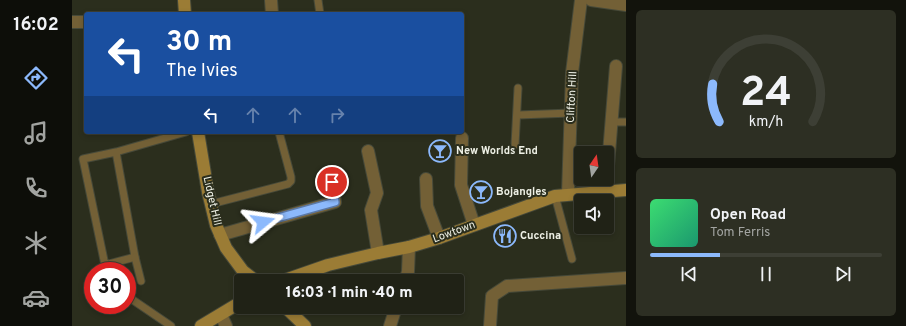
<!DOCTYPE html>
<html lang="en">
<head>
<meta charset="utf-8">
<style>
  :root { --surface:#202216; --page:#2d2f23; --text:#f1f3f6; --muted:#a2a4a1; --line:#3d3f35; --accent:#8cb9fc }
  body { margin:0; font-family:Overpass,sans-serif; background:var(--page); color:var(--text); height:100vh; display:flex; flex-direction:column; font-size:15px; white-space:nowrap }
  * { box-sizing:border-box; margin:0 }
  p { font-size:13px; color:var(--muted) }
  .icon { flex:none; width:22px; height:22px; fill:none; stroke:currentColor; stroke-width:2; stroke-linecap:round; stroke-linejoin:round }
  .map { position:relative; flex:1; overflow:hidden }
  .sheet { display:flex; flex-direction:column; gap:10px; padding:10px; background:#12130c; width:280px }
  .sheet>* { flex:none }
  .top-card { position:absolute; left:12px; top:12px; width:380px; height:122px; border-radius:4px; box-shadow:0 2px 6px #0003,0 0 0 1px var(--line); background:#1a4fa0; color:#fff; overflow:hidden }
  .needle { width:26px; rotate:13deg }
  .tools { position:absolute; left:502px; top:146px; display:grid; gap:8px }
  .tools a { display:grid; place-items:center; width:40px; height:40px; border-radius:4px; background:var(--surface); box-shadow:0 2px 6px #0003,0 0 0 1px var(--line); font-size:20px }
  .speed { position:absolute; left:12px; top:262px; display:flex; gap:8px; font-size:20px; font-weight:700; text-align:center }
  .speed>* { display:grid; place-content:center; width:52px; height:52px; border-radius:50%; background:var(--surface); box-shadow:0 2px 6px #0003,0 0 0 1px var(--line); line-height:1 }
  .speed .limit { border:6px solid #d22; background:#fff; color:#111 }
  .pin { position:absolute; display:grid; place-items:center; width:34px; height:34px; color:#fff; margin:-17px; border:2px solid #fff; border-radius:50%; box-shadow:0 1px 4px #0007 }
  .me { position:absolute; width:44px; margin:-22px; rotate:74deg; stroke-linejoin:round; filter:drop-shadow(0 0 3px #0008) }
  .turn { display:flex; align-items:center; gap:14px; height:84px; padding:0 16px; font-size:18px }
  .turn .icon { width:52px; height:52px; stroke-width:2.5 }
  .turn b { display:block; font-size:28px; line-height:34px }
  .lanes { display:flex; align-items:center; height:38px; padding:0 16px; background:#0003; justify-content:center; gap:20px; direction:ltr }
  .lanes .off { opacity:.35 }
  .sheet .card { flex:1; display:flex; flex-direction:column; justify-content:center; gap:6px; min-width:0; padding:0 14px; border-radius:6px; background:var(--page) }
  .sheet .dial { align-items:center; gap:0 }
  .dial svg { height:104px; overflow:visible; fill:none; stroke:var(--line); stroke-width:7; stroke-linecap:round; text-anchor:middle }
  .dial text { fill:var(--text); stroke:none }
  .song { display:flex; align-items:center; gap:12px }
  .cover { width:48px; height:48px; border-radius:6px; background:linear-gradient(135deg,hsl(140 70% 55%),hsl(160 70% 35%)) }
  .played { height:4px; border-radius:2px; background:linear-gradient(90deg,var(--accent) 30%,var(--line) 30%) }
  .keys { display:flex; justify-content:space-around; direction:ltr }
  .trip { position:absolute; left:162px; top:274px; width:230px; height:40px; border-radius:4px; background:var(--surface); box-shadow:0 2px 6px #0003,0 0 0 1px var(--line); font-weight:800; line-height:40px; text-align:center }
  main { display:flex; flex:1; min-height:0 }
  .tab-bar { display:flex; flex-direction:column; width:72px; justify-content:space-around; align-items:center; background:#0d0e09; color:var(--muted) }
  .tab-bar .icon { width:28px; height:28px }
  .tab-bar .current { color:var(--accent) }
  .tab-bar b { font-size:18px; color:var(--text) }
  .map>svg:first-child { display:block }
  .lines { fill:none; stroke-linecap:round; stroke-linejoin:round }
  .lane-casing { stroke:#464939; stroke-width:9 }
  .street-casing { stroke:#464939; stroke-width:14 }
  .secondary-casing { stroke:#464939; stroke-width:14 }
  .lane { stroke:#736036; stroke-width:7 }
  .street { stroke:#736036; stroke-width:12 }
  .secondary { stroke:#9b7c35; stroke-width:12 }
  .route-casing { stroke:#5b78a4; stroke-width:10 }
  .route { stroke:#8cb9fc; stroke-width:7 }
  .labels { text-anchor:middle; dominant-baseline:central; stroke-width:4; stroke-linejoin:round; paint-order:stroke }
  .street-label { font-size:11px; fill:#eef0e5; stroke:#2b2e1d }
  .poi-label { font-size:11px; font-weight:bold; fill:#eef0e5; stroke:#2b2e1d; text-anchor:start }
</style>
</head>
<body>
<main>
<nav class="tab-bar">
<b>16:02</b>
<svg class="icon current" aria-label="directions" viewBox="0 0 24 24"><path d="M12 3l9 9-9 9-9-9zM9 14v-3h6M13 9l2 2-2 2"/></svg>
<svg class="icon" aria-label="music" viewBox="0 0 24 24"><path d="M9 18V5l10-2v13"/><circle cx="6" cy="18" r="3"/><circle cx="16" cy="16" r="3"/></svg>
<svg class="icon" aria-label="phone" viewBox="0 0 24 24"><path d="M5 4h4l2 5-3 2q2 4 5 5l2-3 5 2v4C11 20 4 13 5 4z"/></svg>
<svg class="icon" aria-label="climate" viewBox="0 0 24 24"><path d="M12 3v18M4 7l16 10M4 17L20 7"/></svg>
<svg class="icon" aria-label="car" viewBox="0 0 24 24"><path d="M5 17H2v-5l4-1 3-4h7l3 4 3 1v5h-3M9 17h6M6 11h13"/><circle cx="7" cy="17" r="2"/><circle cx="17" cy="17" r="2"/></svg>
</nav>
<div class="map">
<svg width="554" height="326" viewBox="0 0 554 326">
  <rect width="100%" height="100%" fill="#2b2e1d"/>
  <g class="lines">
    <g class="lane-casing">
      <g id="lane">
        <polyline points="246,0 248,14"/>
        <polyline points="446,115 499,113"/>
        <polyline points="540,122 554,122"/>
        <polyline points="443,145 446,88"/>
        <polyline points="44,152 63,257 33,265 11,159 44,152 114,132"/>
        <polyline points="483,196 500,259"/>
        <polyline points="139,204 216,184 219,181 219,177 207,132"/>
        <polyline points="63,257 69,281"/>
        <polyline points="55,296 99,326"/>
      </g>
    </g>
    <g class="street-casing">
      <g id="street">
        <polyline points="199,0 200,14"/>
        <polyline points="519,0 554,5"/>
        <polyline points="0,22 14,22"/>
        <polyline points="390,138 389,185 402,225"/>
        <polyline points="296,151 305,193 299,210 306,253"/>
        <polyline points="535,178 544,66"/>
        <polyline points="354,179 355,206 367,238"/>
        <polyline points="496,194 500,73 509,0"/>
        <polyline points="148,235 263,202 260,182"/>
        <polyline points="333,281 336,272 337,247"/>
        <polyline points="149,315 154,326"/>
        <polyline points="318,326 324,307"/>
        <polyline points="418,326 420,296 435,286 554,278"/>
      </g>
    </g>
    <g class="secondary-casing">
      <g id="secondary">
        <polyline points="112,0 113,14"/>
        <polyline points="126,132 136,192 144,225 154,248 171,271 184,281"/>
        <polyline points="210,281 256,265 306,253 337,247 367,238 483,196 554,190"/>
        <polyline points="213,307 233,326"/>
        <polyline points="129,326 169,302"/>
      </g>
    </g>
    <use href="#lane" class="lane"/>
    <use href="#street" class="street"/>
    <use href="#secondary" class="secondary"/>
  </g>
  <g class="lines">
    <g class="route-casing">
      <polyline id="route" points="191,222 263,202 260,182"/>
    </g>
    <use href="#route" class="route"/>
  </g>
  <defs>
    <g id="bar-ring" transform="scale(1.15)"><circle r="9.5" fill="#2b2e1d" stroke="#8cb9fc" stroke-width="1.5"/><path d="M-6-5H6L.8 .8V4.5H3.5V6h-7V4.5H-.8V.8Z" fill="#8cb9fc"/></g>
    <g id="restaurant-ring" transform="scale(1.15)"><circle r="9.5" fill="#2b2e1d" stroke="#8cb9fc" stroke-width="1.5"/><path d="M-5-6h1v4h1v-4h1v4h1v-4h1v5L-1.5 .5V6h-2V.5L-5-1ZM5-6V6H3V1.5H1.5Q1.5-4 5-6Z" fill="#8cb9fc"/></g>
  </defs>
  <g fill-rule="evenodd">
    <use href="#bar-ring" x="368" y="151"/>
    <use href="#bar-ring" x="409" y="192"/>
    <use href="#restaurant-ring" x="433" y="236"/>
  </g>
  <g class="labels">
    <g class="street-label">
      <text transform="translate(500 97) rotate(-87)">Clifton Hill</text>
      <text transform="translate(140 201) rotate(77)">Lidget Hill</text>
      <text transform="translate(382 232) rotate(-20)">Lowtown</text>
    </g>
    <g class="poi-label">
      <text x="384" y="151">New Worlds End</text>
      <text x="424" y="192">Bojangles</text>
      <text x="448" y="236">Cuccina</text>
    </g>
  </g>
</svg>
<div class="tools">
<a><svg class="needle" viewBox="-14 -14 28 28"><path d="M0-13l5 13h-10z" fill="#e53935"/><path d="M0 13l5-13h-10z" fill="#a2a4a1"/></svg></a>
<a><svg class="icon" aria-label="sound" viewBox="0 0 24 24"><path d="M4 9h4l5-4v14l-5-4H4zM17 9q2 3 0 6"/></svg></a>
</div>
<div class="speed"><div class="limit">30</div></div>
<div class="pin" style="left:260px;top:182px;background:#d93025"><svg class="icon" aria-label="arrive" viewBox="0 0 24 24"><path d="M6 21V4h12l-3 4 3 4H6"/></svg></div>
<svg class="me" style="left:191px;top:222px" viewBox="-20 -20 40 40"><path d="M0-17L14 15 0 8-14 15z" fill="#8cb9fc" stroke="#fff" stroke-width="4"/></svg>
<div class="trip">16:03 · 1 min · 40 m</div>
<div class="top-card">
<div class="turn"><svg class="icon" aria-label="left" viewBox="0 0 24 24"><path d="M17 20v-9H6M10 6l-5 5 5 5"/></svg><div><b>30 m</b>The Ivies</div></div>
<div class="lanes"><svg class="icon" aria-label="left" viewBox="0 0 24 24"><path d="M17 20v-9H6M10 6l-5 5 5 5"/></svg><svg class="icon off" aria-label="ahead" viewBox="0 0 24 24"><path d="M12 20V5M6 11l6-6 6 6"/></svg><svg class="icon off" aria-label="ahead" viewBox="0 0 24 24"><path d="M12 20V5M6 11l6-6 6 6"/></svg><svg class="icon off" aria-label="right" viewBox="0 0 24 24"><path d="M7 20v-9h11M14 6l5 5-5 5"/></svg></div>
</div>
</div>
<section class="sheet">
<div class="card dial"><svg viewBox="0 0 100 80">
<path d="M14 69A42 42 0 1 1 86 69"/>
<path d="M14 69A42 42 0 0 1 9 40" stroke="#8cb9fc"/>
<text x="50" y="56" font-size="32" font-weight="700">24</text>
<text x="50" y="72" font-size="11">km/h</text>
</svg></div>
<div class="card">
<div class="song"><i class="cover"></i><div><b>Open Road</b><p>Tom Ferris</p></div></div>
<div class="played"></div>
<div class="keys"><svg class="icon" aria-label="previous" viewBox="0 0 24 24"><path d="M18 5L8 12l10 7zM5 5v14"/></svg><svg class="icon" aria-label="pause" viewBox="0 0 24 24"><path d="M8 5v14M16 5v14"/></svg><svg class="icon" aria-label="next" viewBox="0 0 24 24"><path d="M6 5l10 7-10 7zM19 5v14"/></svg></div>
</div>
</section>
</main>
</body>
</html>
